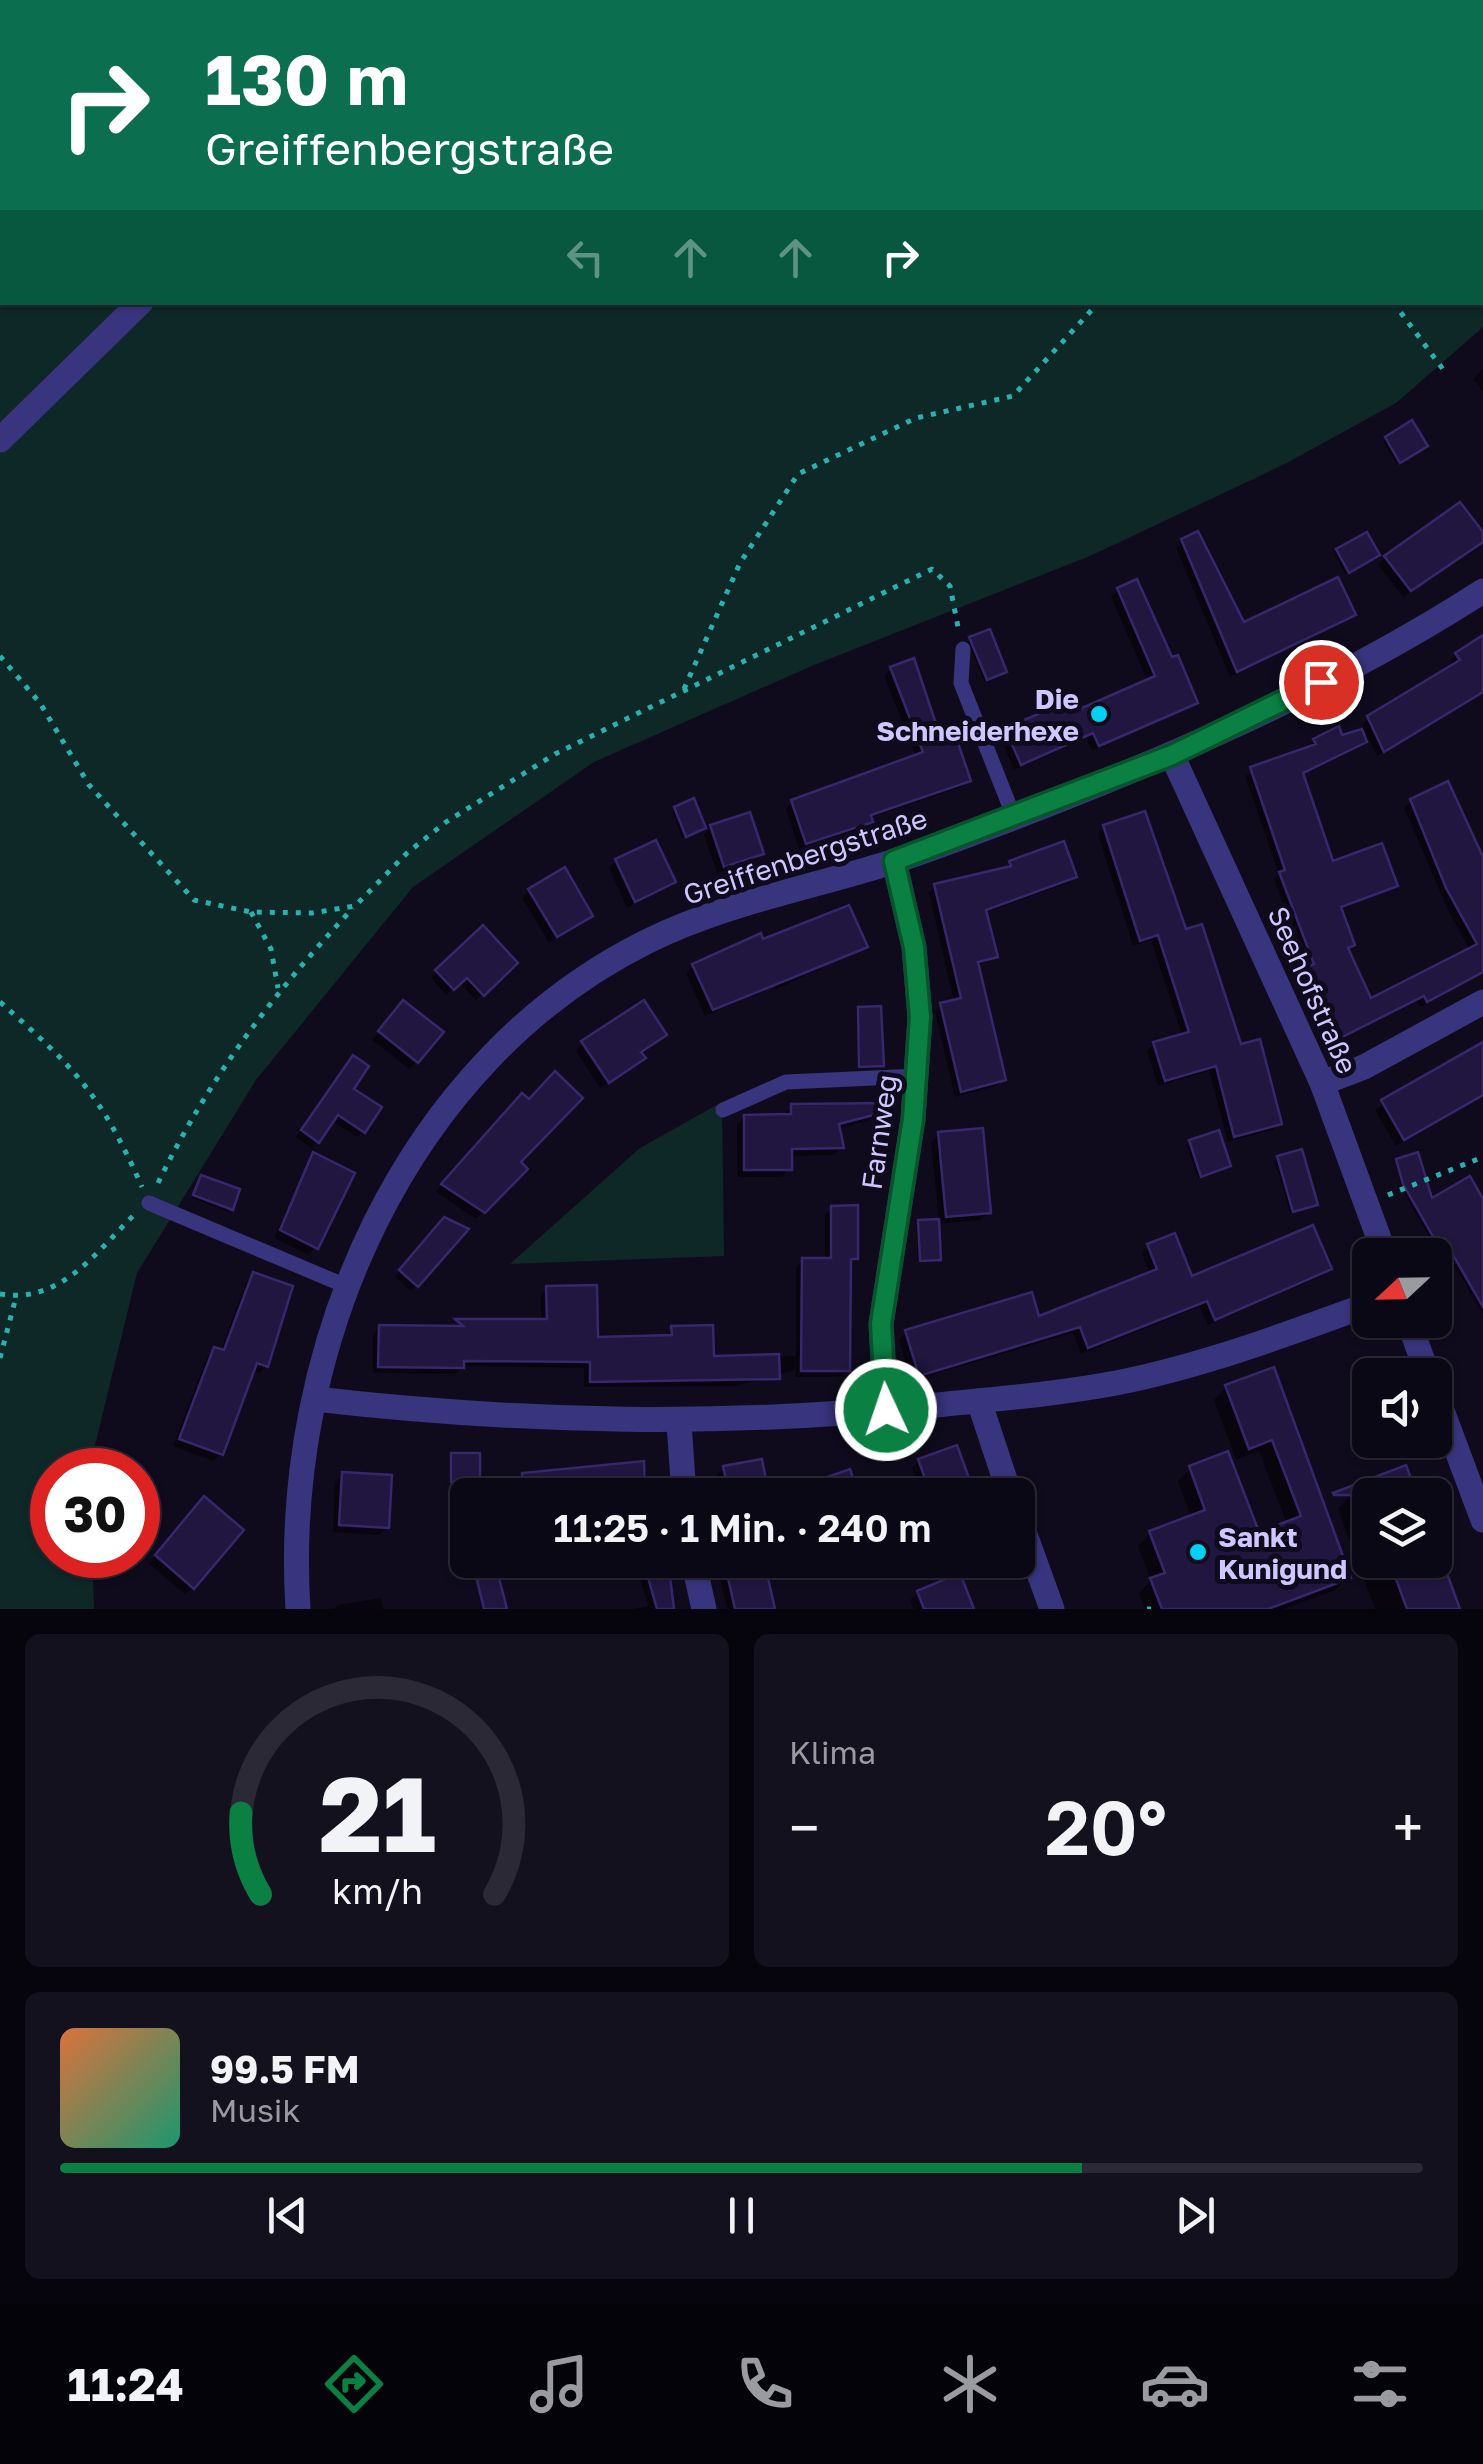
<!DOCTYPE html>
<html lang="de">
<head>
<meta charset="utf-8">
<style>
  :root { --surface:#0b0816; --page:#14111f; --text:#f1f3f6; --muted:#9a9aa1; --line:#2b2935; --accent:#0b8043 }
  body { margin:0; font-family:"Golos Text",sans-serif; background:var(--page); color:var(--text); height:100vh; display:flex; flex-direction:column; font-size:38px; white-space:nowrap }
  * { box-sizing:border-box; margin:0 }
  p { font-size:32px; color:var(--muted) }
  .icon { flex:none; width:55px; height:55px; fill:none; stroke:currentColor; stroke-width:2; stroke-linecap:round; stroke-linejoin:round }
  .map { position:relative; height:1609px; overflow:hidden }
  .panel { display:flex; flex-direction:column; gap:25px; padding:25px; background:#06040c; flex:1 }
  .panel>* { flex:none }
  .guide { position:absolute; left:0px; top:0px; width:1485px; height:305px; box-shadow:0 2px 8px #0004,0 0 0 2px var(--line); background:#0b6e4f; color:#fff; overflow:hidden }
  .needle { width:65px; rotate:248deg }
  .buttons { position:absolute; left:1352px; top:1238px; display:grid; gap:20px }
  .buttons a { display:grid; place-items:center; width:100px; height:100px; border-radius:15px; background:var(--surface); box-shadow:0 2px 8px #0004,0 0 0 2px var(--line); font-size:50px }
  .speed { position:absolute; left:30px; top:1448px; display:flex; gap:20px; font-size:50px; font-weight:700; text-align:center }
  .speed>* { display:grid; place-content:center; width:130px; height:130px; border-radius:50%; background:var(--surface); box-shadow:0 2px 8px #0004,0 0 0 2px var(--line); line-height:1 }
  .speed .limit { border:15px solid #d22; background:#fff; color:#111 }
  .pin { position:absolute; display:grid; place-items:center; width:85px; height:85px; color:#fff; margin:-42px; border:5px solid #fff; border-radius:50%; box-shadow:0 2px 10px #0007 }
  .me { position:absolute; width:110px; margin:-55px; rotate:357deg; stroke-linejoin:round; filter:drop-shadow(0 0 8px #0008) }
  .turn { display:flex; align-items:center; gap:35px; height:210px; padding:0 40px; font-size:45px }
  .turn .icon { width:130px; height:130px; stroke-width:2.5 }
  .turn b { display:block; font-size:70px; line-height:85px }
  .lanes { display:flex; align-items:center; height:95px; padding:0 40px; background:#0003; justify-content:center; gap:50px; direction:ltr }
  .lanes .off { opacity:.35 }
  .big { font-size:75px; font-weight:600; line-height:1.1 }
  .panel .tile { flex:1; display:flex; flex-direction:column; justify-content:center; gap:15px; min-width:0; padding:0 35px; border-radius:15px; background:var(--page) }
  .panel .dial { align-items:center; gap:0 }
  .dial svg { height:260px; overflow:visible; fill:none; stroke:var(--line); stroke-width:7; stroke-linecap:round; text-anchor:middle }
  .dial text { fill:var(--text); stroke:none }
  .song { display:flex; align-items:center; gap:30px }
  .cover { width:120px; height:120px; border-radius:15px; background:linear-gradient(135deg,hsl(20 70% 55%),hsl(160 70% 35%)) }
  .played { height:10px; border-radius:5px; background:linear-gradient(90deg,var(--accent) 75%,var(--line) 75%) }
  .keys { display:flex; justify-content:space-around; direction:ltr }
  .heat { display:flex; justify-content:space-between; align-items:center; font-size:55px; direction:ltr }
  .panel .tiles { flex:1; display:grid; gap:25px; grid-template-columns:1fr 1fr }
  .tile:last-child { grid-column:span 2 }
  .trip { position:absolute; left:450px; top:1478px; width:585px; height:100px; border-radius:15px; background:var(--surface); box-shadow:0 2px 8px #0004,0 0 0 2px var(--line); font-weight:600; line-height:100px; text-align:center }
  .tabs { display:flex; height:160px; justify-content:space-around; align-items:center; background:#040309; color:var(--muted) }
  .tabs .icon { width:70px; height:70px }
  .tabs .on { color:var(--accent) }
  .tabs b { font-size:45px; color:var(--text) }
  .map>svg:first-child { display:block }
  .green { fill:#0e2727 }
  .shadow { fill:#0007 }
  .building { fill:#20163f; stroke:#37276c; stroke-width:2.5 }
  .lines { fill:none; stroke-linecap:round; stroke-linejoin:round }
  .path { stroke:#28b2af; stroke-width:5; stroke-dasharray:5 8; stroke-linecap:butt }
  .lane { stroke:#39347e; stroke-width:15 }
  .street { stroke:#39347e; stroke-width:25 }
  .route-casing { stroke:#07532c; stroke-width:25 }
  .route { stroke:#0b8043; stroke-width:18 }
  .poi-dot { fill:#00d0f2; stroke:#0f0b1d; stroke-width:4 }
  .labels { text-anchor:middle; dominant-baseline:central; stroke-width:10; stroke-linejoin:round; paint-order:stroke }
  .poi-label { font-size:28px; font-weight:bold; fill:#cfc7ff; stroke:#0f0b1d; text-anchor:end }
  .street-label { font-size:28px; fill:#cfc7ff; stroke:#0f0b1d }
</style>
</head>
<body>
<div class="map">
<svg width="1483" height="1609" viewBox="0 0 1483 1609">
  <rect width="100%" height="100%" fill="#0f0b1d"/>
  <g class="green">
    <polygon points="0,0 1303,2 2,2 2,302 1482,302 1483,196 1483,327 1396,403 1285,464 1090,556 814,665 594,762 413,887 256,1080 137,1273 89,1470 52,1470 52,1555 92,1555 94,1609 0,1609"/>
    <polygon points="722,1102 724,1256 510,1264 640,1148"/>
  </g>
  <g class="shadow">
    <polygon points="1483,369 1483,391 1473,379"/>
    <polygon points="1386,439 1422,448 1397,464 1383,442"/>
    <polygon points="1366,535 1374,558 1345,574 1334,554"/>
    <polygon points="1483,536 1477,545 1403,597 1378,565 1386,557"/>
    <polygon points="1182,541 1243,625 1353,615 1230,677 1176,548"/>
    <polygon points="1118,590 1196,702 1092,751 1086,738 1014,770 1000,737 1007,730 1081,712 1148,682 1111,597"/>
    <polygon points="1483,638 1483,684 1471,700 1377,756 1368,738 1358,748 1301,776 1332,864 1395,886 1339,910 1352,944 1347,950 1369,1001 1457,984 1420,1007 1417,1001 1333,1042 1302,976 1308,970 1274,880 1279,875 1245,776 1315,741 1365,731 1362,725 1369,718 1454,667 1450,661 1456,655"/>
    <polygon points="971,639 1001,674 984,681 968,642"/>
    <polygon points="891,669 968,780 962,787 869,818 863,828 799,849 786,809 793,802 916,757 884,676"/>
    <polygon points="1411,801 1483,865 1483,955 1475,959 1448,910 1404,808"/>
    <polygon points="675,809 700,830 682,838 672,812"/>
    <polygon points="712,827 761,853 754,860 717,873 704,835"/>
    <polygon points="1105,827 1184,932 1280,1123 1273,1130 1228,1142 1209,1071 1158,1086 1147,1051 1154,1044 1182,1036 1151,940 1133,946 1098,834"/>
    <polygon points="616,861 673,882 627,908 609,868"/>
    <polygon points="1011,863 1074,877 1068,883 984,913 995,957 976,966 1003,1079 996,1086 955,1097 935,1012 954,1002 929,893 935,886 1003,870"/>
    <polygon points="530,891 590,915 549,943 522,898"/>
    <polygon points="483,929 515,963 476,1000 459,982 446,995 431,978"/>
    <polygon points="762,942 865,946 776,990 774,985 705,1016 686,974 693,966"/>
    <polygon points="859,1009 881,1065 878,1068 857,1069"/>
    <polygon points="396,1011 417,1061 409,1069 372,1040"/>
    <polygon points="583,1043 642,1058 600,1088 576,1051"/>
    <polygon points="1483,1045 1483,1096 1396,1146 1375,1110"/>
    <polygon points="347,1064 363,1131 357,1137 331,1120 311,1148 296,1137"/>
    <polygon points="515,1104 518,1162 525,1169 476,1219 436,1192"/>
    <polygon points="792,1107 886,1110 878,1118 838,1129 841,1148 834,1155 789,1156 789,1169 782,1177 738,1177 737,1125 745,1117 784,1114"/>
    <polygon points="939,1134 988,1212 981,1220 937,1224 939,1259 918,1263 916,1225 939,1221 931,1142"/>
    <polygon points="1190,1143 1228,1166 1198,1178 1187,1146"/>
    <polygon points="313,1155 316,1247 308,1255 274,1238"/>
    <polygon points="1278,1158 1316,1204 1312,1207 1290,1213 1275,1161"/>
    <polygon points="1397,1161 1430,1201 1483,1202 1483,1314 1442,1245 1436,1249 1401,1188"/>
    <polygon points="202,1177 231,1209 228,1212 192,1198"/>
    <polygon points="832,1208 855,1258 848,1266 848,1370 841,1377 795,1377 795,1370 736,1386 584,1387 584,1368 463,1366 455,1374 373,1373 373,1334 380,1327 541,1322 541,1295 547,1288 596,1340 666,1338 672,1328 712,1358 796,1356 796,1267 803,1260 825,1261 825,1215"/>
    <polygon points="439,1226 417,1285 411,1291 395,1277"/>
    <polygon points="1149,1246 1191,1280 1330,1268 1322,1276 1208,1325 1199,1307 1081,1354 1073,1333 911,1381 899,1340 906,1333 1037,1319 1150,1274 1142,1253"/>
    <polygon points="254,1274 285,1316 266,1366 259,1373 252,1371 221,1454 213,1461 173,1446 207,1357 214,1350 220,1352 246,1282"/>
    <polygon points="1272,1370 1348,1577 1335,1590 1284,1609 1145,1609 1139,1593 1151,1581 1138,1546 1151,1533 1191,1518 1178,1481 1190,1469 1257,1536 1287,1524 1259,1451 1236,1460 1214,1400 1227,1387"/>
    <polygon points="452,1456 478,1481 474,1484 449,1484"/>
    <polygon points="920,1461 972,1495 921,1495 912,1468"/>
    <polygon points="642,1463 643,1495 480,1495 487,1483"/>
    <polygon points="724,1468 766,1495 721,1495 717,1475"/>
    <polygon points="343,1475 387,1527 379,1535 333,1532 335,1482"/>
    <polygon points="1361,1485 1414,1495 1370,1495 1370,1560 1435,1560 1435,1549 1458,1609 1375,1609 1338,1509"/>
    <polygon points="197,1507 192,1587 185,1594 149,1564"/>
    <polygon points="112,1555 134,1555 134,1563 112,1566"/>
    <polygon points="635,1560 668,1560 671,1609 633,1609 648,1606"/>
    <polygon points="716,1560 761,1560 773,1609 727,1609"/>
    <polygon points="478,1582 505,1609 481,1609"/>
    <polygon points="918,1593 972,1609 914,1609 910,1600"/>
    <polygon points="381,1598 383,1609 334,1609 338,1605"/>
  </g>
  <g class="building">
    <polygon points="1412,420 1428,446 1400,463 1385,437"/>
    <polygon points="1460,502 1483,532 1483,542 1411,591 1384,556"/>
    <polygon points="1198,531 1244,622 1338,577 1356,615 1237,672 1181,539"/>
    <polygon points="1367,532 1380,555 1349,573 1336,549"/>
    <polygon points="1137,579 1172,657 1178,655 1198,703 1099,746 1093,733 1021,765 1005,728 1078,697 1082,708 1155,676 1117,588"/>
    <polygon points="990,629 1007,672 987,680 969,637"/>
    <polygon points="1483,635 1483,692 1384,752 1367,716 1460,660 1455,653"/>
    <polygon points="914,658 939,733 953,728 971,781 871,815 873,822 806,844 791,800 923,752 890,667"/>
    <polygon points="1339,726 1342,735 1362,729 1367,742 1303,773 1333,861 1382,843 1398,886 1341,907 1355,945 1348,948 1371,998 1477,944 1446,888 1410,799 1448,781 1483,857 1483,972 1427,1002 1424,996 1340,1038 1307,967 1314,964 1279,872 1285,870 1250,767 1316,744 1313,739"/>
    <polygon points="694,798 706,828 686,837 674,807"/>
    <polygon points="1145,811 1186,929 1202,924 1241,1044 1260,1039 1282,1124 1234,1137 1216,1066 1165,1081 1153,1042 1189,1032 1158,935 1140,941 1103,825"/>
    <polygon points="750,812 764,854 724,867 710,825"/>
    <polygon points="656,840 676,882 635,902 615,859"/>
    <polygon points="1064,841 1077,877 986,910 998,957 978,962 1006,1080 961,1092 940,1003 961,998 934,884 1011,866 1009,861"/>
    <polygon points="565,867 593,916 557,937 528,889"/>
    <polygon points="849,905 868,947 713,1010 692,964 761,933 763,939"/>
    <polygon points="483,925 518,963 484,996 467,978 454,990 435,970"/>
    <polygon points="403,1000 444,1032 418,1063 378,1031"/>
    <polygon points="644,1000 667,1035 641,1052 646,1058 609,1083 581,1041"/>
    <polygon points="881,1006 884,1066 859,1067 858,1007"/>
    <polygon points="1483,1042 1483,1095 1404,1140 1381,1100"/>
    <polygon points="353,1055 369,1066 354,1089 382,1107 365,1133 338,1115 319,1143 301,1130"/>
    <polygon points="555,1071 583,1098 521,1162 528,1169 485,1213 441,1184 522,1093 529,1099"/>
    <polygon points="888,1103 889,1111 839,1124 844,1148 792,1149 792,1170 744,1170 744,1115 791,1114 791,1104"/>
    <polygon points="983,1128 991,1213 946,1217 938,1132"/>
    <polygon points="1219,1130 1231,1166 1201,1177 1189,1140"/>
    <polygon points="1302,1149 1318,1205 1293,1212 1277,1156"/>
    <polygon points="313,1152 355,1173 318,1249 280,1230"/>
    <polygon points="1418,1152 1432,1198 1470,1176 1483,1199 1483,1307 1446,1243 1439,1247 1403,1184 1396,1159"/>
    <polygon points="201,1175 240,1189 233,1210 193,1195"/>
    <polygon points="858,1205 858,1259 851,1259 850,1371 801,1371 802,1258 831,1258 831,1206"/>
    <polygon points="444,1217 469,1229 418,1287 399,1270"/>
    <polygon points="939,1219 941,1260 920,1261 918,1220"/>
    <polygon points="1313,1225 1332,1269 1215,1320 1207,1301 1088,1348 1080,1327 919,1376 905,1330 1032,1292 1039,1316 1157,1269 1147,1244 1175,1233 1192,1276"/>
    <polygon points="253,1272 293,1286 268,1367 257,1363 223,1455 179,1439 214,1347 224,1350"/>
    <polygon points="597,1285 598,1337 672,1335 671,1326 713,1325 714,1356 779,1354 780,1379 590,1382 590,1362 464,1361 464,1368 378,1367 379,1325 463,1326 455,1319 547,1319 546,1286"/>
    <polygon points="1274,1367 1351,1578 1268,1609 1162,1609 1150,1578 1165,1573 1149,1531 1205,1510 1189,1466 1228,1451 1259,1532 1301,1516 1272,1440 1249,1449 1225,1385"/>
    <polygon points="957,1445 975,1495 931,1495 918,1459"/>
    <rect x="451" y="1453" width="29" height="29"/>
    <polygon points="762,1459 769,1495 729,1495 723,1466"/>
    <polygon points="644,1461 645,1495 524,1495 522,1473"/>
    <polygon points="1406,1465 1417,1495 1334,1495 1333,1493"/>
    <polygon points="850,1469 859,1495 785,1495 785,1492"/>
    <polygon points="342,1472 392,1475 389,1528 339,1525"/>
    <polygon points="204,1496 244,1530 194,1589 155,1555"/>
    <polygon points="643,1560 668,1560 674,1609 657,1609"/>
    <polygon points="724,1560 764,1560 775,1609 735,1609"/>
    <polygon points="1389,1560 1442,1560 1460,1609 1407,1609"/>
    <polygon points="960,1573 974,1609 924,1609 917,1591"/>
    <polygon points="498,1574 507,1609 484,1609 477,1580"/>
  </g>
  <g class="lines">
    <g class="path">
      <polyline points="1171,0 1173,2"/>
      <polyline points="1393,302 1445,372"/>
      <polyline points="0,656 40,703 89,785 194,900 251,912 312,913 355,906 407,853 446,822 555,754 932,569 950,586 959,632"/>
      <polyline points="684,689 740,563 798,474 916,418 1013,396 1099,302"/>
      <polyline points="251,912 271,949 278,988"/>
      <path d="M 0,1002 C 75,1068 101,1094 142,1187"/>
      <path d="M 158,1183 C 210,1076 273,994 353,908"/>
      <polyline points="1388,1195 1483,1157"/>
      <path d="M 0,1294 C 61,1304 95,1253 134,1215"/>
      <polyline points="0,1358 16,1297"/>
      <polyline points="1147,1609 1151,1609"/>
    </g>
    <g class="lane">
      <polyline points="963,649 961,683 1014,817"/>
      <polyline points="723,1110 786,1082 918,1076"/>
      <polyline points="149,1203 346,1286"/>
    </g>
    <g class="street">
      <polyline points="380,2 381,0"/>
      <polyline points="0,440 141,302"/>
      <polyline points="1172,755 1322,1083 1385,1255"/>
      <polyline points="1322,1083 1364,1067 1483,1002"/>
      <polyline points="1408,1320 1428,1375"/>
      <polyline points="1435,1392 1483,1520"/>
      <path d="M 315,1399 C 525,1423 725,1427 936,1405 C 996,1399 1057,1394 1116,1383 C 1202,1366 1288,1334 1370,1304"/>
      <polyline points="979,1401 1010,1495"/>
      <polyline points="886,1411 881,1324 913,1119 920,1017 914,947 894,861"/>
      <polyline points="679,1423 684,1495"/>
      <polyline points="1018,1515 1052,1609"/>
      <polyline points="693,1560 704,1609"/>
      <path d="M 298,1609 C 281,1348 405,1061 648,941 C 725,903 810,888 892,862 C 933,849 973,833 1013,818 C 1175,756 1337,685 1483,591"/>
    </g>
  </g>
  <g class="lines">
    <g class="route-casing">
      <polyline id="route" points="886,1410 881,1324 913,1119 920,1017 914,947 894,861 1172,755 1321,682"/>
    </g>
    <use href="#route" class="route"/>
  </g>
  <g class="poi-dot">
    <circle cx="1099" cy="714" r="10"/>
    <circle cx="1198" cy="1552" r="10"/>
  </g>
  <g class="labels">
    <g class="poi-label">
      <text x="1079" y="698">Die<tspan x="1079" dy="32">Schneiderhexe</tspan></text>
      <text x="1218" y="1536" text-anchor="start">Sankt<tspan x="1218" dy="32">Kunigund</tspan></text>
    </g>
    <g class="street-label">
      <text transform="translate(805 856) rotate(-18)">Greiffenbergstraße</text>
      <text transform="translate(1313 990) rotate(66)">Seehofstraße</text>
      <text transform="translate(879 1132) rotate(-82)">Farnweg</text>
    </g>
  </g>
</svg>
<div class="buttons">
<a><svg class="needle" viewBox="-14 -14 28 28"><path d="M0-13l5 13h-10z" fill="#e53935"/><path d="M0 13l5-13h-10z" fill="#9a9aa1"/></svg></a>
<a><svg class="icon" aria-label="sound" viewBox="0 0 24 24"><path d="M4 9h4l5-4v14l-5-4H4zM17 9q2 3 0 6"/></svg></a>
<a><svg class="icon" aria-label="layers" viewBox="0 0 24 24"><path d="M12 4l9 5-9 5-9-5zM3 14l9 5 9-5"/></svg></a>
</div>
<div class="speed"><div class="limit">30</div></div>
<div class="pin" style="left:1321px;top:682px;background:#d93025"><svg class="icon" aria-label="arrive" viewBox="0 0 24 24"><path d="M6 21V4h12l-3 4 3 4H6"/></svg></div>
<svg class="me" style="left:886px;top:1410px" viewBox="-20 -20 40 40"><circle r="17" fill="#0b8043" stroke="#fff" stroke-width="3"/><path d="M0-11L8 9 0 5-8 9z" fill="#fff"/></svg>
<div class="trip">11:25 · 1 Min. · 240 m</div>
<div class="guide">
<div class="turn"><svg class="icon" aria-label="right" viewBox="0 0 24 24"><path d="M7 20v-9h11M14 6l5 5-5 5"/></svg><div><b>130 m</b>Greiffenbergstraße</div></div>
<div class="lanes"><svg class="icon off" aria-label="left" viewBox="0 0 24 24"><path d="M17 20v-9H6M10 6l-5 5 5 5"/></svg><svg class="icon off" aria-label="ahead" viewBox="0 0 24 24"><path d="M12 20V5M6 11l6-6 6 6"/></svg><svg class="icon off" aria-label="ahead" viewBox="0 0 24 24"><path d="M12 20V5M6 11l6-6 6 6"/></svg><svg class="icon" aria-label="right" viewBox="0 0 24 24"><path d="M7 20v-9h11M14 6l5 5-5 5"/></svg></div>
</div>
</div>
<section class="panel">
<div class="tiles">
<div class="tile dial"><svg viewBox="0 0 100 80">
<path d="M14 69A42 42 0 1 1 86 69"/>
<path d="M14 69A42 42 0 0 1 8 44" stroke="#0b8043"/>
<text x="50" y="56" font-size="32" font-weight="700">21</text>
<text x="50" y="72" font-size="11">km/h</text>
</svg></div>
<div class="tile"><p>Klima</p>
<div class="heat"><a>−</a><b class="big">20°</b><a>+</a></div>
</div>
<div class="tile">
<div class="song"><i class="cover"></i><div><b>99.5 FM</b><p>Musik</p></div></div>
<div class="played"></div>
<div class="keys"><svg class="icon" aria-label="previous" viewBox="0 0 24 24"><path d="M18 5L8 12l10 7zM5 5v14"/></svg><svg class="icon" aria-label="pause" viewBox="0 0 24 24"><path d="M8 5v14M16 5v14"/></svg><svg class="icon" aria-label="next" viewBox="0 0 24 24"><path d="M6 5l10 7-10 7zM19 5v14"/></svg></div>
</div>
</div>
</section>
<nav class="tabs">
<b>11:24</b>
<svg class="icon on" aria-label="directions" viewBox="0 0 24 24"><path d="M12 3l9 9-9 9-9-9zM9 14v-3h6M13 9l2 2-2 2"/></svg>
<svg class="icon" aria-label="music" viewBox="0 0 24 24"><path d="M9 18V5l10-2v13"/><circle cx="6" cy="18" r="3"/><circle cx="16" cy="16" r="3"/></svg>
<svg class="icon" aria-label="phone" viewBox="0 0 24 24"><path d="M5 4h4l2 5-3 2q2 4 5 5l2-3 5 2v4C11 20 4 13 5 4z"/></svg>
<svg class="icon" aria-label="climate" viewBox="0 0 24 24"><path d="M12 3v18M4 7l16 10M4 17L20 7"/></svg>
<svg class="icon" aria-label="car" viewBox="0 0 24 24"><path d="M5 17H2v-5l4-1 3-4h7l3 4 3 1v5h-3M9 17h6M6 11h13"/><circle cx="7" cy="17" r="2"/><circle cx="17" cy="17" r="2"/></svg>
<svg class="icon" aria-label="filters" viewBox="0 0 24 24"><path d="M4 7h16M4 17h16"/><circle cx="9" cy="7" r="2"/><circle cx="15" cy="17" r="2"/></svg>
</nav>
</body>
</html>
